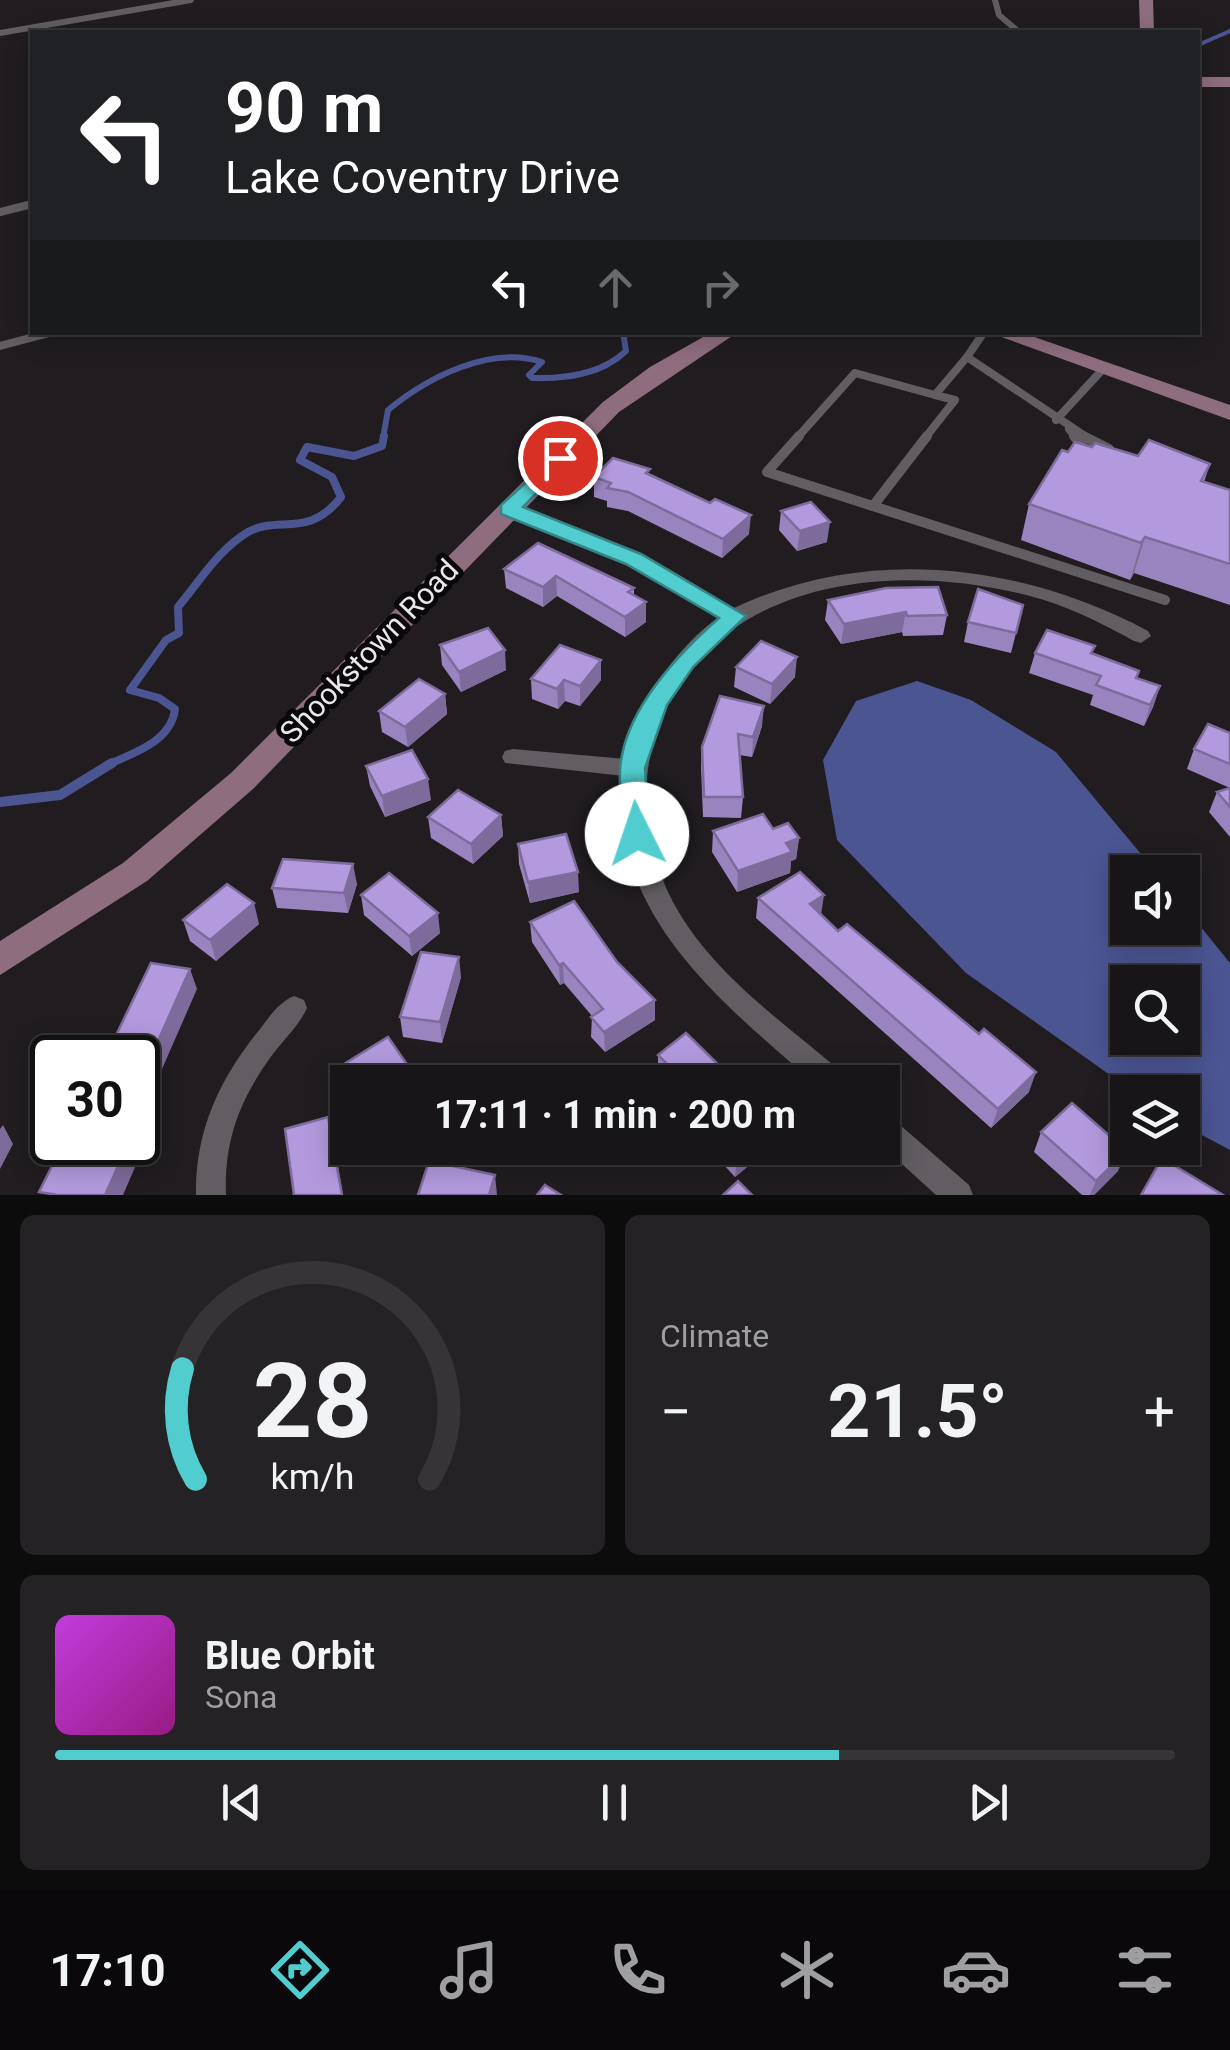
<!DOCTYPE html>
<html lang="en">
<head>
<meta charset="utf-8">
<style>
  :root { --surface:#181518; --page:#252225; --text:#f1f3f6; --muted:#9f9fa2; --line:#363437; --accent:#52cdcf }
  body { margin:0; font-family:Roboto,sans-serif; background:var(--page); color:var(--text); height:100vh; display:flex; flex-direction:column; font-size:38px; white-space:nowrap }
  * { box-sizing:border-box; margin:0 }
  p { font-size:32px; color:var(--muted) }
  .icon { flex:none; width:55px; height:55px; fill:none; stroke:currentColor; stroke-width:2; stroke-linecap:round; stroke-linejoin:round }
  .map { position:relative; height:1195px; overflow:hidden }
  .panel { display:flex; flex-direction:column; gap:20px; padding:20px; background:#0d0c0d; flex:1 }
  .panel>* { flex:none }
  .hud { position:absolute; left:30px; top:30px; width:1170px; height:305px; border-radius:0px; box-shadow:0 5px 25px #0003,0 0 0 2px var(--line); background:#202124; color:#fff; overflow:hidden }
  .fabs { position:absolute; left:1110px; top:855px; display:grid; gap:20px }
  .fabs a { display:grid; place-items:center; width:90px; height:90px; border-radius:0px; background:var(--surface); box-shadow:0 5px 25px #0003,0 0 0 2px var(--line); font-size:50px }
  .speed { position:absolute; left:30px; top:1035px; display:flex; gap:20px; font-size:50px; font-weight:700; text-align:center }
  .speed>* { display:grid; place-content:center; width:130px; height:130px; border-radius:50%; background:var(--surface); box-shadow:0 5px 25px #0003,0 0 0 2px var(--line); line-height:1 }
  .speed .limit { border:5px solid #111; border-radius:15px; background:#fff; color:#111 }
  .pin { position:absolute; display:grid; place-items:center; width:85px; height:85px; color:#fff; margin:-42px; border:5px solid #fff; border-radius:50%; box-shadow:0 2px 10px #0007 }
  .me { position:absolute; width:110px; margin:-55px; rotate:356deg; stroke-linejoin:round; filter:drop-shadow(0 0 8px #0008) }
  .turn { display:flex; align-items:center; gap:35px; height:210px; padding:0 30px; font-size:45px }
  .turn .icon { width:130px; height:130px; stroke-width:2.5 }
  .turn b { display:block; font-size:70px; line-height:85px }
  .lanes { display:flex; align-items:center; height:95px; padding:0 30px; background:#0003; justify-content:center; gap:50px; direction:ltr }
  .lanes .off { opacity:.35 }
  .big { font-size:75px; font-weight:700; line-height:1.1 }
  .panel .widget { flex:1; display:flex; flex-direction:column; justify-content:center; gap:15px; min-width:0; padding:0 35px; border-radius:15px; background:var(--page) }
  .panel .dial { align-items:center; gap:0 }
  .dial svg { height:260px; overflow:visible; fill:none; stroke:var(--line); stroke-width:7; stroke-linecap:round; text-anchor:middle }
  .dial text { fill:var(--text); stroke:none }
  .song { display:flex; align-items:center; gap:30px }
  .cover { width:120px; height:120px; border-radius:15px; background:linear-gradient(135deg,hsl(290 70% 55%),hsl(310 70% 35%)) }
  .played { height:10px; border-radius:5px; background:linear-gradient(90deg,var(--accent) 70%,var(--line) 70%) }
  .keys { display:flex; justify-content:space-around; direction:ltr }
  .heat { display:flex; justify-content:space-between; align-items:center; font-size:55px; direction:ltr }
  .panel .tiles { flex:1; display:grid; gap:20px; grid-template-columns:1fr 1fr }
  .widget:last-child { grid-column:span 2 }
  .trip { position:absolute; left:330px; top:1065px; width:570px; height:100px; border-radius:0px; background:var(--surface); box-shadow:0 5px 25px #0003,0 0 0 2px var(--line); font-weight:700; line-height:100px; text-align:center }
  .tabs { display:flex; height:160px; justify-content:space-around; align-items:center; background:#0a080a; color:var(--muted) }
  .tabs .icon { width:70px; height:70px }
  .tabs .on { color:var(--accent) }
  .tabs b { font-size:45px; color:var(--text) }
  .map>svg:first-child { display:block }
  .water { fill:#4b5592; fill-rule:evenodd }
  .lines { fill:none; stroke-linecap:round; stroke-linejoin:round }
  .stream-far3 { stroke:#4b5592; stroke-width:4 }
  .stream-far2 { stroke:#4b5592; stroke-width:6 }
  .stream-far1 { stroke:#4b5592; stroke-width:8 }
  .stream { stroke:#4b5592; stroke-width:10 }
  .lane-far2 { stroke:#625d62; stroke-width:6 }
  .lane-far1 { stroke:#625d62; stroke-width:8 }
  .lane { stroke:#625d62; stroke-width:10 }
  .street { fill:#625d62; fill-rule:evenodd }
  .secondary { fill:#8e6d7e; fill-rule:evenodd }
  .wall { fill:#9a84bf }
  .shaded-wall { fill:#7d6c9b }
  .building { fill:#b39ade; stroke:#7d6c9b; stroke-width:2.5 }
  .route { fill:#52cdcf; stroke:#358587; stroke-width:2.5 }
  .labels { text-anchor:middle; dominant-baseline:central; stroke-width:10; stroke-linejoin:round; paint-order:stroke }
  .street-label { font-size:30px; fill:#eae7ea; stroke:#090709 }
</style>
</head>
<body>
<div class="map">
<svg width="1230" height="1195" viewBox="0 0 1230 1195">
  <rect width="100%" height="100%" fill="#201c20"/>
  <path class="water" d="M 917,681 L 971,700 L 1056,752 L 1156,872 L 1128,872 L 1128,928 L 1182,928 L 1183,905 L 1230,963 L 1230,1150 L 1183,1125 L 1182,1092 L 1134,1092 L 966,973 L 837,840 L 823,760 L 856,701 ZM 1128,982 L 1182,982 L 1182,1038 L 1128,1038 Z"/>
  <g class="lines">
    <polyline class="stream-far3" points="1198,45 1230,31"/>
    <path class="stream-far2" d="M 383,438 L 388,410 C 428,377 491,345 542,362 L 529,375 L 532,378 C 565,379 601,375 626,351 L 623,332"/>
    <path class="stream-far1" d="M 107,765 C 133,753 171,742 175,709 L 159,698 L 130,690 L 166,640 L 179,633 L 178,607 C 199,582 219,549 248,532 C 278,515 309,539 341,497 L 332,477 L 300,460 L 307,447 L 354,456 L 382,446 L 384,436"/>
    <polyline class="stream" points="0,802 60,795 112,763"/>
    <g class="lane-far2">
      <polyline points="995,0 999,15 1019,32"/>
      <polyline points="0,33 191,0"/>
    </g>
    <g class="lane-far1">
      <polyline points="0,212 32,204"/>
      <polyline points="984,332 967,357 1088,438"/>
      <polyline points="0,346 53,332"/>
      <polyline points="1056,420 1103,369"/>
      <polyline points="1069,429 1076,438"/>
      <polyline points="797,438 855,373 935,395 967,357"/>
      <polyline points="925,438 955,400 935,395"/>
    </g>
    <g class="lane">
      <polyline points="799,436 767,472 1165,600"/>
      <polyline points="1074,436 1088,454"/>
      <polyline points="1083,436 1109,449"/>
      <polyline points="873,506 927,436"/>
    </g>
    <g class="street">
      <path d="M 509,503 L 669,569 L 734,608 C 867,545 1021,563 1148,631 L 1151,636 L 1141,643 L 1134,641 C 1105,625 1076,610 1044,600 C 907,559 716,573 659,726 C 637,783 645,848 673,902 C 711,973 783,1022 843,1073 L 847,1082 L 813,1082 C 723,1003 606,912 624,776 L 505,763 L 502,757 L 505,751 L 513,749 L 626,759 C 641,703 671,651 719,617 L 655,577 L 502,513 L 500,509 Z"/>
      <path d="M 294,996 L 304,1000 L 307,1008 C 299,1026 282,1041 270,1058 C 239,1101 224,1142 226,1195 L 196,1195 C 195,1130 220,1078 260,1029 C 270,1016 279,1002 294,996 Z"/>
      <polygon points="882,1114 892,1118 969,1185 973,1195 936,1195 882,1146"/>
    </g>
    <g class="secondary">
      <polygon points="1139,0 1153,0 1154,32 1140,32"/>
      <rect x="1198" y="77" width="32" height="10"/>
      <polygon points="712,332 738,332 619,412 253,789 147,881 0,975 0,941 123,863 231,773 603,402 650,367"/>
      <polygon points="988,332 1020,332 1230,405 1230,420"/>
    </g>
  </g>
  <g class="wall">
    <polygon points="1092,447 1138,456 1210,464 1204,482 1230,490 1230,605 1134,573 1130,580 1021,540 1029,504 1068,452"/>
    <polygon points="650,475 749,534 722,558 628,511 607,507 607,501 594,497 594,477"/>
    <polygon points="781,511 827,542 797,551 779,530"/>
    <polygon points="504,569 634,588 634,596 646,602 646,622 625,637 557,596 543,607 506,588"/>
    <polygon points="828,600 947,615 943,635 903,636 902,632 841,644 825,620"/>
    <polygon points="1023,605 1011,653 964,642 968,622"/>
    <polygon points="440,645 506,670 461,692 442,665"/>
    <polygon points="1035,653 1093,654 1137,678 1160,686 1153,707 1144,726 1090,705 1093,695 1029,673"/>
    <polygon points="736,667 795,677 770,704 734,687"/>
    <polygon points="531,679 601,680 580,706 565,701 558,709 532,699"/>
    <polygon points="445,694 447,714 408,747 382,732 379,711"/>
    <polygon points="762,726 752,757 739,755 743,797 741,818 703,817 701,768 702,747"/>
    <polygon points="1230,733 1230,788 1187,769 1194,749"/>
    <polygon points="366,766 431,800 385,817 370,786"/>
    <polygon points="1230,788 1230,837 1209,812 1217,792"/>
    <polygon points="501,815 503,836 473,864 431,838 428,817"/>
    <polygon points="773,829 799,838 796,859 791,861 790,873 737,892 712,852 713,831"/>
    <polygon points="518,844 579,892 530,903 519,864"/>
    <polygon points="357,884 348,913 277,908 272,888"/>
    <polygon points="361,895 440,933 412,956 364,915"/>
    <polygon points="758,898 821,915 838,931 979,1034 1029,1092 991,1128 756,918"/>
    <polygon points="183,920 259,924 216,961 190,941"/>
    <polygon points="530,922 617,962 655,1000 655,1020 605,1052 591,1037 592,1016 564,983 560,985 532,942"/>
    <polygon points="461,977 442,1043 403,1037 400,1017"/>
    <polygon points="658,1055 736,1082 658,1082"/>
    <polygon points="334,1070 348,1082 348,1104 338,1090"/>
    <polygon points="1041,1132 1118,1171 1094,1195 1082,1195 1034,1152"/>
    <polygon points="712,1148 770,1148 735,1177 711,1151"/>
  </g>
  <g class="shaded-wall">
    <polygon points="751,515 749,534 722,558 723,539"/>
    <polygon points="830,522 827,542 797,551 800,531"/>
    <polygon points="1145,537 1134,573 1130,580 1141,543"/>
    <polygon points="556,576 557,596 543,607 543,587"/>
    <polygon points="646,602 646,622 625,637 625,617"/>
    <polygon points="906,612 902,632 841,644 844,624"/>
    <polygon points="505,650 506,670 461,692 459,672"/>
    <polygon points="797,657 795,677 770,704 772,684"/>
    <polygon points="601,660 601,680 580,706 580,686"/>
    <polygon points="564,680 565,701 558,709 557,689"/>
    <polygon points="1160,686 1153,707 1144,726 1150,705"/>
    <polygon points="445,694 447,714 408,747 405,727"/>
    <polygon points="764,706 762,726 752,757 753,737"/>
    <polygon points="428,779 431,800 385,817 382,796"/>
    <polygon points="501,815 503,836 473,864 471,844"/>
    <polygon points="799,838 796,859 791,861 790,873 737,892 738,871 786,843"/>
    <polygon points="353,864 357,884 348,913 344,893"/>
    <polygon points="578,872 579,892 530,903 528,882"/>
    <polygon points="824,895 821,915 810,904"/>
    <polygon points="254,903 259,924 216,961 210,940"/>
    <polygon points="438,913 440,933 412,956 409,936"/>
    <polygon points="459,957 461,977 442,1043 440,1022"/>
    <polygon points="563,963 564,983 560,985 559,965"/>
    <polygon points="190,969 197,989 138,1124 138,1086"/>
    <polygon points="655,1000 655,1020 605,1052 604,1032"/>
    <polygon points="1036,1072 1029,1092 991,1128 998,1109"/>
    <polygon points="413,1073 415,1082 398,1082"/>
    <polygon points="328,1117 333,1137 343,1195 342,1195"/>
    <polygon points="3,1125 13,1144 0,1169 0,1129"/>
    <polygon points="118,1142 132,1142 139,1158 123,1195 105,1195"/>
    <polygon points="749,1148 770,1148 735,1177 737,1157"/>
    <polygon points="1127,1151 1118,1171 1094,1195 1090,1195 1096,1181"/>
    <polygon points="495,1175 497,1195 489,1195"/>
  </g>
  <g class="building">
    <polygon points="1149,440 1210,464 1201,481 1230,490 1230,564 1145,537 1141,543 1029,504 1062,450 1068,452 1075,442 1092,447 1095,443 1138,456"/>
    <polygon points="613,458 650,469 646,473 710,503 715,499 751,515 723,539 628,492 607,488 611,483 594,477"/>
    <polygon points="811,502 830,522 800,531 781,511"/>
    <polygon points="538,543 634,588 628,592 646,602 625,617 556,576 543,587 504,569"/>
    <polygon points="938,587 947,615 907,616 906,612 844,624 828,600 886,588"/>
    <polygon points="978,589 1023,605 1016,633 968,622"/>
    <polygon points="488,628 505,650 459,672 440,645"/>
    <polygon points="1047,630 1095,646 1091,653 1139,671 1136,678 1160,686 1150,705 1096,685 1101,676 1035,653"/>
    <polygon points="761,641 797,657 772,684 736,667"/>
    <polygon points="560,645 601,660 580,686 564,680 557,689 531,679"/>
    <polygon points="419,679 445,694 405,727 379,711"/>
    <polygon points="720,696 764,706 753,737 738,734 743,797 704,797 702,747"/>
    <polygon points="1208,724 1230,733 1230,764 1194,749"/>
    <polygon points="412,750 428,779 382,796 366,766"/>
    <polygon points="1230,788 1230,807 1217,792"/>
    <polygon points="458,790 501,815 471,844 428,817"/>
    <polygon points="763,814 773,829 788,823 799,838 786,843 792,852 738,871 713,831"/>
    <polygon points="566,834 578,872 528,882 518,844"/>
    <polygon points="283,859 353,864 344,893 272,888"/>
    <polygon points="800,872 824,895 810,904 838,931 847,924 979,1034 984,1029 1036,1072 998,1109 758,898"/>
    <polygon points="389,873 438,913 409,936 361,895"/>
    <polygon points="227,884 254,903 210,940 183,920"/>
    <polygon points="574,901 617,962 655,1000 604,1032 591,1017 603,1009 563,963 559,965 530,922"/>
    <polygon points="421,952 459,957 440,1022 400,1017"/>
    <polygon points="151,963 190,969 138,1086 138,1058 105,1058"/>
    <polygon points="686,1033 736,1082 663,1082 658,1077 670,1067 658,1055"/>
    <polygon points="388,1037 413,1073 398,1082 348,1082 348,1090 334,1070"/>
    <polygon points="1072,1103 1127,1151 1096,1181 1041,1132"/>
    <polygon points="328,1117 342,1195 294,1195 285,1129"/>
    <polygon points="64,1142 129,1142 105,1195 58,1195 39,1192"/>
    <polygon points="728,1148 749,1148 737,1157"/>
    <polygon points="1162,1158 1223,1195 1141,1195"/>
    <polygon points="429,1161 495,1175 489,1195 418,1195"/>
    <polygon points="738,1181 752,1195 723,1195"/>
    <polygon points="545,1185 561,1195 537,1195"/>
  </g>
  <path class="route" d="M 560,452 L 570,458 L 523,507 L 641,554 L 746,616 L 693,667 L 667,705 L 645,768 L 650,834 L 637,844 L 623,834 C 622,813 619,791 620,771 C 623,711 677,655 719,618 L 626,564 L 501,514 L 501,505 Z"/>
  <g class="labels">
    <g class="street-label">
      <text transform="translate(369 651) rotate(-46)">Shookstown Road</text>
    </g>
  </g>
</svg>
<div class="fabs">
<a><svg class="icon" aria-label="sound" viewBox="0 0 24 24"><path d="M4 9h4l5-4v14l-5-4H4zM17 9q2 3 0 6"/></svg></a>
<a><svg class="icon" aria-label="search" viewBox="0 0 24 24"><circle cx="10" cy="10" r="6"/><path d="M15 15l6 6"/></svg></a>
<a><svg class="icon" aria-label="layers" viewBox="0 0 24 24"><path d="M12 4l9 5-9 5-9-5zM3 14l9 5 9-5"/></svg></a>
</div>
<div class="speed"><div class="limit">30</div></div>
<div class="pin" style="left:560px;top:458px;background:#d93025"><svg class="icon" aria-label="arrive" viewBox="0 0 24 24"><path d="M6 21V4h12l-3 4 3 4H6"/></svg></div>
<svg class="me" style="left:637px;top:834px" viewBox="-20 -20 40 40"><circle r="19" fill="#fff"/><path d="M0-13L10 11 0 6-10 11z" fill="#52cdcf"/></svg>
<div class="trip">17:11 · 1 min · 200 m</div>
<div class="hud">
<div class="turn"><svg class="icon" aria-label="left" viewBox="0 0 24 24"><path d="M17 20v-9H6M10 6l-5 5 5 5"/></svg><div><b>90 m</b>Lake Coventry Drive</div></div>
<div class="lanes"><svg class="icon" aria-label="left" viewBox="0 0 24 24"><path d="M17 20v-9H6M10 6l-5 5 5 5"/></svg><svg class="icon off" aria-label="ahead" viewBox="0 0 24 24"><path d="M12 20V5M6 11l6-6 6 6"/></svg><svg class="icon off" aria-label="right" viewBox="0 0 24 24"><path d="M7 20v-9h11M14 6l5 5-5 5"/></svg></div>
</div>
</div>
<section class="panel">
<div class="tiles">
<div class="widget dial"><svg viewBox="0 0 100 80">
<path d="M14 69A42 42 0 1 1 86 69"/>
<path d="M14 69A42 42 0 0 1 10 35" stroke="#52cdcf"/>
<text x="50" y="56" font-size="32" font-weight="700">28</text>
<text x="50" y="72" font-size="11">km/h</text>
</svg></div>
<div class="widget"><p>Climate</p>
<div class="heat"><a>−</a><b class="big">21.5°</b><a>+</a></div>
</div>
<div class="widget">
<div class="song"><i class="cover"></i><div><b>Blue Orbit</b><p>Sona</p></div></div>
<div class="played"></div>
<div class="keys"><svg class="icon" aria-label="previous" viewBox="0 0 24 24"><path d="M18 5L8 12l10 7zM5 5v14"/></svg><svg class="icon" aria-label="pause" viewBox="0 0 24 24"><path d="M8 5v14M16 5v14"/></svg><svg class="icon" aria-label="next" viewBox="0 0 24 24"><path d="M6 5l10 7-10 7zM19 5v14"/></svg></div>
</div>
</div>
</section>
<nav class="tabs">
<b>17:10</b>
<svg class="icon on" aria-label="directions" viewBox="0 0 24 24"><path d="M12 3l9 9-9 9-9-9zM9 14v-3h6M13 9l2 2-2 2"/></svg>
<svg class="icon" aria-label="music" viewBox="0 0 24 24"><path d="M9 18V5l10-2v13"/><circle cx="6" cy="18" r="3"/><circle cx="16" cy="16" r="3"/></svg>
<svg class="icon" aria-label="phone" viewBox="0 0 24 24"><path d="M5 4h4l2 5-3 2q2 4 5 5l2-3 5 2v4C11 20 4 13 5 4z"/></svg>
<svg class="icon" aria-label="climate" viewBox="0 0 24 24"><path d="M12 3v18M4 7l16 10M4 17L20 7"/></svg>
<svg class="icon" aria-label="car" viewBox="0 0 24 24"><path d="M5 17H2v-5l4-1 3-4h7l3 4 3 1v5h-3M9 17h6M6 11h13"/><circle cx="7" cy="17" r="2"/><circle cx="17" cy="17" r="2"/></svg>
<svg class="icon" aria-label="filters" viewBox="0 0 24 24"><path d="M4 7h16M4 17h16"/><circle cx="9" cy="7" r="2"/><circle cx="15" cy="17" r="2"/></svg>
</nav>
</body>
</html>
